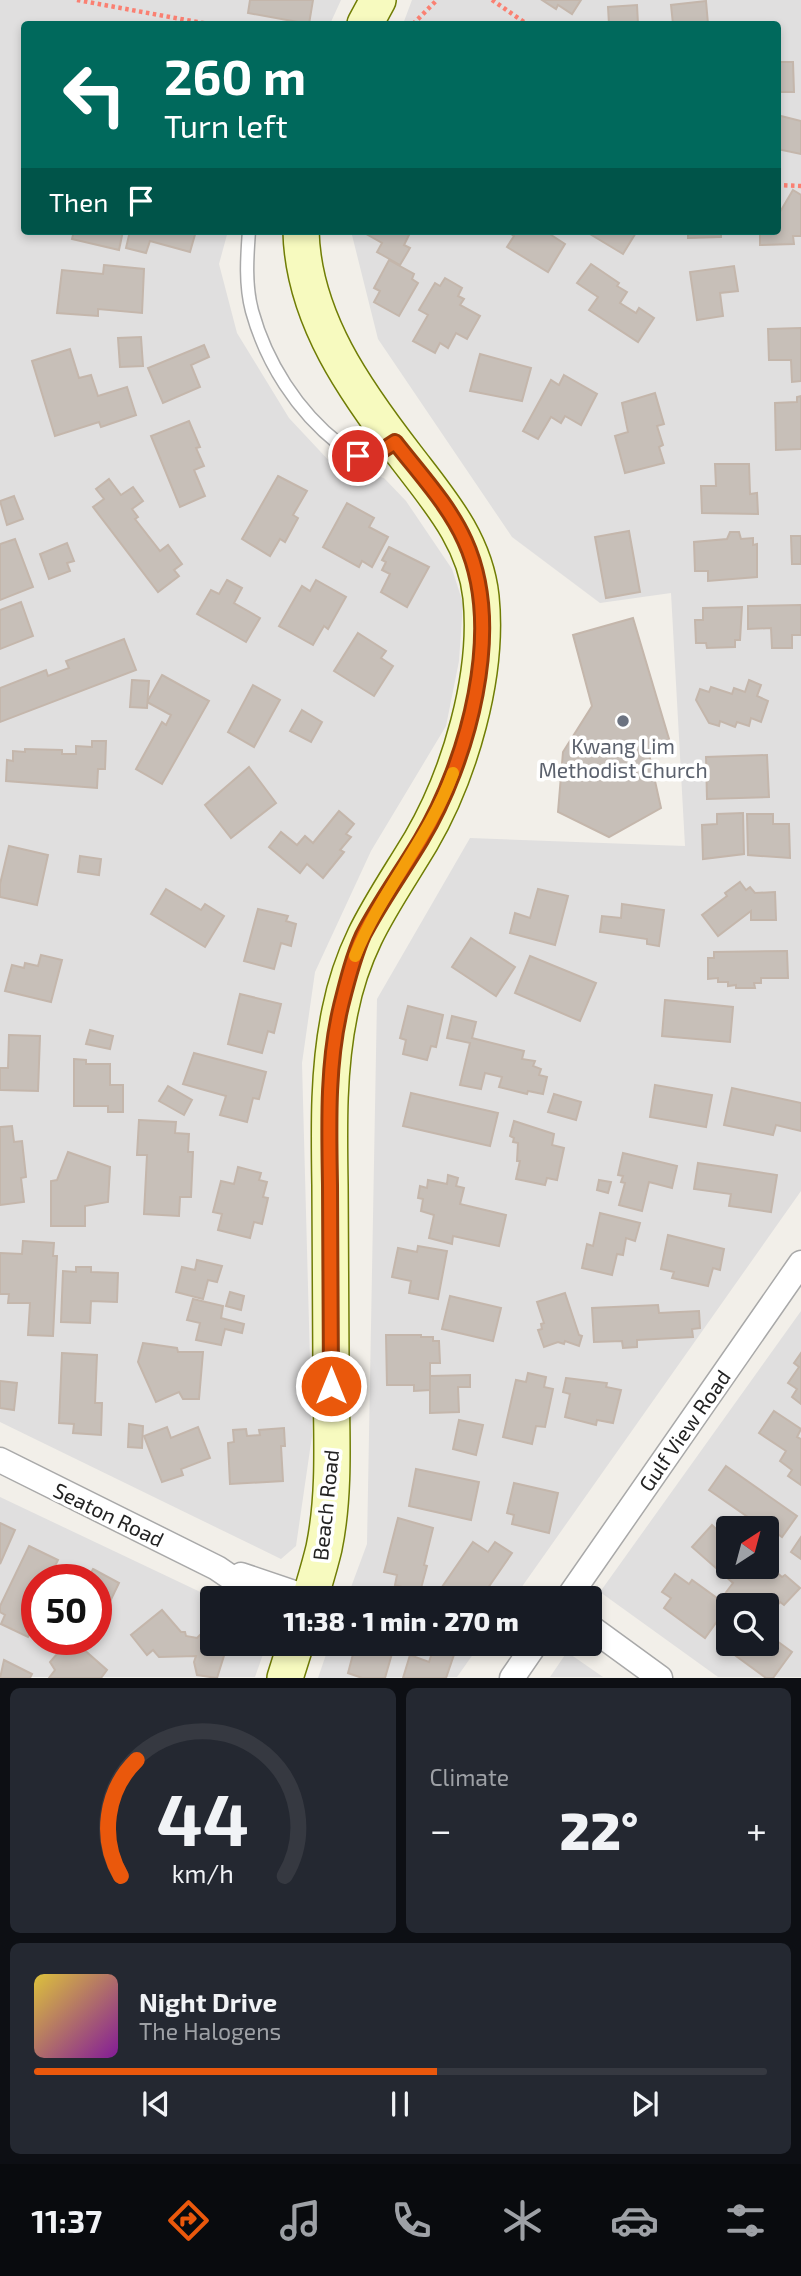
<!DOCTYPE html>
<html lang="en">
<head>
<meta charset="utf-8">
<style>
  :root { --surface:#171b24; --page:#242831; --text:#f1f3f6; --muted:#9ea1a6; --line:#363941; --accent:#ea580c }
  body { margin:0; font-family:"Exo 2",sans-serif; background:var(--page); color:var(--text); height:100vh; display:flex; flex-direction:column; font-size:26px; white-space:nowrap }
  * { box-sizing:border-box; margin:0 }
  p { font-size:23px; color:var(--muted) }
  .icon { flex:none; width:38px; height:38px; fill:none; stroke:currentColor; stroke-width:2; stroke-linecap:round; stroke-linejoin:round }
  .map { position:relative; height:1678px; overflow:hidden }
  .side { display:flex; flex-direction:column; gap:10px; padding:10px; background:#0d0f14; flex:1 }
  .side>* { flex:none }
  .banner { position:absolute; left:21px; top:21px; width:760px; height:214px; border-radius:7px; box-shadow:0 4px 10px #0003; background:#00695c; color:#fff; overflow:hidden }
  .needle { width:46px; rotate:36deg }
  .controls { position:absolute; left:716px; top:1516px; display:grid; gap:14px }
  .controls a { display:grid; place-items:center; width:63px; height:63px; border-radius:7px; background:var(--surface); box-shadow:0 4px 10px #0003; font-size:35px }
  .speed { position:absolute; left:21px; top:1564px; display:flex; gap:14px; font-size:35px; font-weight:700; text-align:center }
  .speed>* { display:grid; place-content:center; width:91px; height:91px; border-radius:50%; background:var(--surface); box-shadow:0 4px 10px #0003; line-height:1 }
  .speed .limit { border:10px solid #d22; background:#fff; color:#111 }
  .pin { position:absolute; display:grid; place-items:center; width:60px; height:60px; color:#fff; margin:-30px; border:4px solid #fff; border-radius:50%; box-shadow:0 2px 7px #0007 }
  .me { position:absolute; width:77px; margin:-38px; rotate:0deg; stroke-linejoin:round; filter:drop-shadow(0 0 5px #0008) }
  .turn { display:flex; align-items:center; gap:24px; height:147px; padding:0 28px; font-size:32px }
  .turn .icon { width:91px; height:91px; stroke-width:2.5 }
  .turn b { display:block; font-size:49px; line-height:60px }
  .then { display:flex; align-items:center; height:66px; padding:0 28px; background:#0003; gap:14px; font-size:26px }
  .big { font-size:52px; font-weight:800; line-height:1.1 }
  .side .card { flex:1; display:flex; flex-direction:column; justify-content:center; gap:10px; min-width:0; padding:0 24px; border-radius:10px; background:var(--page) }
  .side .dial { align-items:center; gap:0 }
  .dial svg { height:182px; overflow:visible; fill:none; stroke:var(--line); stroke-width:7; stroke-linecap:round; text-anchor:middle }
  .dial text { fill:var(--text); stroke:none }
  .song { display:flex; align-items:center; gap:21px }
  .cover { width:84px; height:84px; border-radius:10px; background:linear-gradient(135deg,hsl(50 70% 55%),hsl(290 70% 35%)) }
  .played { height:7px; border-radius:4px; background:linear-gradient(90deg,var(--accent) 55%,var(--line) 55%) }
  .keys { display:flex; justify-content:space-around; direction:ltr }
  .heat { display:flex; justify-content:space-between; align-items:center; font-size:38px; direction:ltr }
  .side .tiles { flex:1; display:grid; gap:10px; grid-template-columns:1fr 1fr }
  .card:last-child { grid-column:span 2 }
  .trip { position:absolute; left:200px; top:1586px; width:402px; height:70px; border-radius:7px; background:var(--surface); box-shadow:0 4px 10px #0003; font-weight:800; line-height:70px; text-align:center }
  .tab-bar { display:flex; height:112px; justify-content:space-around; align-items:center; background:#090b0e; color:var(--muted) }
  .tab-bar .icon { width:49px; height:49px }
  .tab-bar .active { color:var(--accent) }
  .tab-bar b { font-size:32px; color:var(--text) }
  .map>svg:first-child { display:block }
  .residential { fill:#e0dfdf; fill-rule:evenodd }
  .building { fill:#c7bfb8; stroke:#c4b6ab; stroke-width:2 }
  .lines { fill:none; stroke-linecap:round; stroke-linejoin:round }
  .service-casing { stroke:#a9a9a9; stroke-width:15 }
  .minor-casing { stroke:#a9a9a9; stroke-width:27 }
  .secondary-casing { stroke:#707d05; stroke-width:38 }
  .path { stroke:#fa8072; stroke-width:4.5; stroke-dasharray:3.5 3.5; stroke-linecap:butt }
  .service { stroke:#fff; stroke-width:12 }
  .minor { stroke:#fff; stroke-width:24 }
  .secondary { stroke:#f7fabf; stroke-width:35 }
  .route-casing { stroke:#983908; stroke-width:18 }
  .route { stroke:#ea580c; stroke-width:12 }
  .slow { stroke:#f59e0b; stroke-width:12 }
  .worship-dot { fill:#6b7280; stroke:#fff; stroke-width:2.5 }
  .labels { text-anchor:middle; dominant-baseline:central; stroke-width:7; stroke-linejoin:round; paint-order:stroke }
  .worship-label { font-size:21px; fill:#5b616d; stroke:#fff }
  .street-label { font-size:21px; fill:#222; stroke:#fff }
</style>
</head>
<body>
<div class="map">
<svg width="801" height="1678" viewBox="0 0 801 1678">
  <rect width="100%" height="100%" fill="#f2efe9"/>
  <g class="residential">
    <polygon points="0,0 341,0 330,24 24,24 24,231 228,231 219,264 237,333 289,418 333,465 384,478 406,501 452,569 463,603 459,661 446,726 371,851 315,972 302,1063 312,1436 296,1546 281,1559 0,1422"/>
    <polygon points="412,0 801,0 801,1191 514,1598 347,1598 367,1544 377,999 470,838 685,846 671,593 600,603 512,537 378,339 351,231 777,231 777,24 403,24"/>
    <path d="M 801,1311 L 801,1677 L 718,1677 L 600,1592 ZM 728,1528 L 766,1528 L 766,1566 L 728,1566 ZM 728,1605 L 766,1605 L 766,1643 L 728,1643 Z"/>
    <path d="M 0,1497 L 213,1598 L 212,1643 L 267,1643 L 255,1677 L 0,1677 ZM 37,1580 L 96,1580 L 96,1640 L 37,1640 Z"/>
    <polygon points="330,1643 481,1643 457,1677 318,1678"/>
    <polygon points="567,1652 603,1677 550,1677"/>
  </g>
  <g class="building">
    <polygon points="250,0 313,0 309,24 248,13"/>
    <polygon points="542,0 581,0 572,14 558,5 556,9"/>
    <polygon points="706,1 708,24 673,24 671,5"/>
    <polygon points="637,5 638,24 609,24 608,7"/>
    <polygon points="777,62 793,62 794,92 777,92"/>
    <polygon points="777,115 801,121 801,154 777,149"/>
    <polygon points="793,190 801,195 801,236 793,236 794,244 760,245 760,231 777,231 777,217"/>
    <polygon points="74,231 123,231 119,250 72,239"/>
    <polygon points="130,231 196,231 190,252 150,241 146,253 126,248"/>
    <polygon points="361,231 411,231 404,245 410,248 400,265 377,252 382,243"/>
    <polygon points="507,231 545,231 565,244 548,272 507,247 514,236"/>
    <polygon points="585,231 637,231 623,254"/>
    <polygon points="688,231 732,231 721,231 721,237 688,238"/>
    <polygon points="389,260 414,274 412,279 418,283 399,316 374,302 380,291 374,288"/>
    <polygon points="591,264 619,283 617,286 627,292 620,303 636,313 639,308 654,318 638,342 589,310 598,297 577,283"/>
    <polygon points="104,265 144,269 142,313 98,309 98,316 57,313 62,270 103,274"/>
    <polygon points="734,266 738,291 720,293 723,316 697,320 690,272"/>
    <polygon points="445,278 462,288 458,296 464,299 460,305 480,316 467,339 456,333 448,348 440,343 435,353 413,341 428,315 419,310 435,283 440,286"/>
    <polygon points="801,328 801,381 792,382 791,360 769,360 768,329"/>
    <polygon points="141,337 143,366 120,367 118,338"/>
    <polygon points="204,345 209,357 191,365 200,387 163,403 148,368"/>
    <polygon points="70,349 79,378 91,375 98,396 127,387 136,415 101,427 99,422 55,436 32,361"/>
    <polygon points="480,354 531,368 522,401 470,391"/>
    <polygon points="564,375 597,394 581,425 565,416 561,423 551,417 538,439 523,431 551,380 559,385"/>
    <polygon points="655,393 664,424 657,426 663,445 659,447 664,463 625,473 615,436 628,432 622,403"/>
    <polygon points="801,396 801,449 776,450 775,403 797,402 797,397"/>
    <polygon points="189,421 200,447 196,448 204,466 194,470 205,496 180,507 151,436"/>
    <polygon points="715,464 749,464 750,494 757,493 758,514 702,513 701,486 716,486"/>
    <polygon points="278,476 307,491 293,515 298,518 285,542 280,539 270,556 242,539"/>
    <polygon points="109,479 121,495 133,487 143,501 132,509 138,517 135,519 160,551 168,545 182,564 174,570 179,576 158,592 93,507 104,499 96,489"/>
    <polygon points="14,496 23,519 7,525 0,501"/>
    <polygon points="347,503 374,518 369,527 388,537 372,567 362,561 359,567 323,547"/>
    <polygon points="629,531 640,592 606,598 595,537"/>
    <polygon points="730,532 739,532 741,539 753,538 753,545 757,544 757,577 708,581 708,571 695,571 694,542 727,539"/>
    <polygon points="791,536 801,536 801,564 792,564"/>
    <polygon points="15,539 33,587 0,600 0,544"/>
    <polygon points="67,543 74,561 67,563 70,571 49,579 40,554"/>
    <polygon points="389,547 429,567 407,607 381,592 390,574 382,570 386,562 382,560"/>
    <polygon points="227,580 242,588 234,603 260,618 246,642 197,614 211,590 219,594"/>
    <polygon points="316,580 346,597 328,629 324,626 313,645 279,626 302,586 310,591"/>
    <polygon points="21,602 33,636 0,649 0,610"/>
    <polygon points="801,605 801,635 792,635 792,648 772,648 771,628 748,629 748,606"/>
    <polygon points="742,607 740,640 735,640 735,647 707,648 706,643 696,643 695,620 703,620 703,608"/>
    <polygon points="633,618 672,749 649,754 661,808 609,837 558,812 563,752 592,706 573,635"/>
    <polygon points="358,633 386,651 381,658 393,666 374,696 334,671"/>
    <polygon points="124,639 136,670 0,722 0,688 46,670 48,676 69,668 66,661"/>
    <polygon points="162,675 209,701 162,784 136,769 162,722 166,725 171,715 147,702"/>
    <polygon points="132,680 149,681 147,708 130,707"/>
    <polygon points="749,680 761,685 757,696 768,701 761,722 751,718 749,726 737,722 735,727 720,721 719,726 709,723 696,700 700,689 709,692 711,687 732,694 734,688 745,692"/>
    <polygon points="253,685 280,700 254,747 228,732"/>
    <polygon points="302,710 322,722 311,742 290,731"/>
    <polygon points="92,741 106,741 105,769 98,769 97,788 6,781 7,760 13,761 13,751 25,752 25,749 62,750 62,754 76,754 76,746 92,747"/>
    <polygon points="767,755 769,797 707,799 706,757"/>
    <polygon points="249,767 276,803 231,838 205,805"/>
    <polygon points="339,811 354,824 346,834 351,837 340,850 344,852 323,878 307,864 300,873 269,847 281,832 297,845 305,836 313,843"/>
    <polygon points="743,813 744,854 703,859 702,825 717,824 717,814"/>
    <polygon points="747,814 773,814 773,824 789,824 790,858 748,855"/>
    <polygon points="9,846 48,855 37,905 0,897 0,884"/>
    <polygon points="80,856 101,859 99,875 78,872"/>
    <polygon points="740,882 746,890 750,887 755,893 775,892 776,920 751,920 751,911 718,936 702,915 727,896 725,893"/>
    <polygon points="166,889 201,910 205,904 224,916 205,947 151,914"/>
    <polygon points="538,889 568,896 555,945 510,933 515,913 530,918"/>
    <polygon points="622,904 664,910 659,946 647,944 647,939 600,932 602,916 621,918"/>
    <polygon points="258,909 288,916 286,921 296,924 291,946 281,943 274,969 244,961"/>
    <polygon points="471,938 515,967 496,996 452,967"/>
    <polygon points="787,951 788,978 761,978 761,983 754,983 755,988 736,988 736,985 728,986 728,982 718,982 718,978 708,979 708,958 714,958 714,952"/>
    <polygon points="41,955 62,960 51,1002 5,991 12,965 24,968 25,963 38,966"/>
    <polygon points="530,956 596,983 580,1021 515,993"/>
    <polygon points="240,994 281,1004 274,1033 268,1031 262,1053 228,1044"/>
    <polygon points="665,1000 733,1007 730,1042 662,1036"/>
    <polygon points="408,1006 443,1015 436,1047 431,1046 427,1060 403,1054 406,1040 400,1038"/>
    <polygon points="452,1016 476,1022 472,1038 524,1051 522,1059 535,1061 533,1066 541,1069 539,1075 547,1077 543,1094 528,1091 527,1094 499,1087 502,1077 485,1073 481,1089 460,1085 470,1043 447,1038"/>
    <polygon points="90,1030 113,1036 110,1049 86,1044"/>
    <polygon points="9,1035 40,1036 38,1091 0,1090 0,1068 8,1068"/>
    <polygon points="194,1053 266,1072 259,1099 253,1098 247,1122 220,1115 226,1096 183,1084"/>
    <polygon points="74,1059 86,1060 86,1064 110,1064 110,1085 123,1085 123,1112 108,1112 108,1106 74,1106"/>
    <polygon points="655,1085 712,1095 706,1127 650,1117"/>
    <polygon points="168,1086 192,1100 184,1115 159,1101"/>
    <polygon points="732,1088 801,1103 801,1131 776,1125 773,1135 724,1125"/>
    <polygon points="411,1093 498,1113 490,1146 403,1126"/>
    <polygon points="554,1094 581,1102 576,1120 548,1112"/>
    <polygon points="139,1120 176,1122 175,1133 189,1134 188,1152 193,1152 191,1197 180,1197 179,1216 144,1214 147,1155 137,1155"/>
    <polygon points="514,1121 554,1134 552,1145 564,1148 557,1180 547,1178 545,1185 516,1179 520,1161 517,1161 518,1143 513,1142 514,1138 510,1136"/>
    <polygon points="12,1126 14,1142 22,1141 26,1177 21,1178 24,1202 0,1205 0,1127"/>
    <polygon points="68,1152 110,1167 108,1202 85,1206 85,1226 51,1226 51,1181 57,1180"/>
    <polygon points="623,1153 677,1166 672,1188 649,1182 642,1211 619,1205 625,1183 621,1182 623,1176 618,1175"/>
    <polygon points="698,1163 777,1175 771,1212 729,1206 731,1194 694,1189"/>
    <polygon points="238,1167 261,1173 259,1180 267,1182 263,1197 268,1198 262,1224 254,1222 250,1238 218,1230 222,1214 213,1212 221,1181 234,1184"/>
    <polygon points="448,1175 458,1178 456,1186 464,1188 460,1204 506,1215 499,1246 453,1236 452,1244 429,1238 434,1215 421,1211 423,1199 418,1198 420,1186 427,1188 428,1180 447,1184"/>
    <polygon points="599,1180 611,1182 608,1193 597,1190"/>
    <polygon points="600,1213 640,1223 635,1241 626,1238 623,1255 617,1254 612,1275 582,1268 587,1244 593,1246"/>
    <polygon points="668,1235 724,1249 720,1270 713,1268 708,1286 672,1278 674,1272 661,1269"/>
    <polygon points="23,1241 54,1243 53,1256 57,1256 53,1336 28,1335 30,1303 8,1303 9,1294 0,1294 0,1253 22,1254"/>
    <polygon points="418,1246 447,1251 438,1299 409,1293 411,1281 392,1277 398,1248 417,1252"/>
    <polygon points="197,1260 222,1266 217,1282 208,1280 203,1299 176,1292 182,1267 195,1270"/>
    <polygon points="76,1267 91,1267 91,1272 118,1273 117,1302 91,1301 90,1323 61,1322 63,1271 76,1272"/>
    <polygon points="230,1292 244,1296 241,1310 226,1306"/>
    <polygon points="565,1293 579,1335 582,1336 579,1346 565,1341 564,1344 558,1342 544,1347 538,1330 542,1329 541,1324 544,1323 537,1302"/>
    <polygon points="450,1296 501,1308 493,1341 442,1329"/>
    <polygon points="193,1299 223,1306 221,1318 244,1324 242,1333 225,1329 221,1345 196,1340 200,1323 187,1320"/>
    <polygon points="658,1305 659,1313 699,1311 700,1328 692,1329 693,1337 637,1340 637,1347 623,1348 622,1341 594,1342 592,1308"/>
    <polygon points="386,1335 421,1335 421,1337 433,1337 433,1341 439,1341 440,1363 430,1363 430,1390 414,1391 414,1385 387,1385"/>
    <polygon points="143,1343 177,1348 178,1352 203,1352 199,1399 183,1399 179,1392 156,1402 138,1362"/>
    <polygon points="62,1353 97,1355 95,1403 102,1403 101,1435 73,1433 74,1424 59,1423"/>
    <polygon points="801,1353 801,1404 792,1397 797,1389 788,1383 799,1367 794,1363"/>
    <polygon points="528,1373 546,1377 544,1387 553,1389 545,1427 536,1426 532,1444 503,1437 516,1380 526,1382"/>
    <polygon points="470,1375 470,1387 458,1387 459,1412 430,1413 430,1376"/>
    <polygon points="566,1378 607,1383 606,1387 621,1390 613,1423 597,1420 596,1425 565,1417 570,1394 563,1392"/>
    <polygon points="0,1381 17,1383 14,1410 0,1408"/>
    <polygon points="774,1411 801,1429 797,1437 801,1439 801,1485 788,1476 792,1470 780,1461 786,1451 759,1433"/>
    <polygon points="459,1420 483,1425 476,1455 453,1449"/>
    <polygon points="129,1424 143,1426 142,1448 128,1447"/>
    <polygon points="167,1427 171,1438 198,1427 210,1458 181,1469 183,1475 162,1482 144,1436"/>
    <polygon points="284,1428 285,1446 281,1446 283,1481 230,1484 228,1443 234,1442 233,1430 246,1429 247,1436 260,1435 259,1430"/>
    <polygon points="726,1466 797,1516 782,1537 760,1521 758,1524 709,1490"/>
    <polygon points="416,1469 479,1482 471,1520 409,1506"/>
    <polygon points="514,1483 558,1493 549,1533 512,1524 514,1515 507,1513"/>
    <polygon points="398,1518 433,1528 424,1565 427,1566 420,1592 395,1585 397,1575 384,1572"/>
    <polygon points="0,1523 15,1530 0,1564"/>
    <polygon points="712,1525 728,1540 728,1566 766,1566 766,1563 782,1577 785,1575 800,1588 784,1605 780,1602 766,1621 766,1605 738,1605 724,1595 733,1583 692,1547"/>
    <polygon points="801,1537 801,1559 791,1552"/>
    <polygon points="473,1542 488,1552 495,1542 512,1553 481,1598 458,1598 442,1587"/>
    <polygon points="29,1546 58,1560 48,1580 37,1580 37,1604 34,1610 37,1611 37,1620 28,1637 1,1624 5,1615 0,1612 0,1606"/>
    <polygon points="93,1569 119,1583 106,1610 96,1605 96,1580 87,1580"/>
    <polygon points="675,1574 689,1584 692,1580 728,1606 705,1638 664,1608 671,1598 662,1592"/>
    <polygon points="162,1610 181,1632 185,1632 186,1636 197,1638 206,1629 212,1631 212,1643 228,1643 217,1678 197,1675 194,1662 196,1656 159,1657 153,1650 147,1655 131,1635"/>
    <polygon points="766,1633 792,1652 773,1678 766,1678 725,1648 728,1643 766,1643"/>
    <polygon points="69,1640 73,1640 107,1670 101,1678 49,1678 55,1670 50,1662"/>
    <polygon points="356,1643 395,1643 385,1678 362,1678 348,1673"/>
    <polygon points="422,1643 458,1643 446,1678 403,1678 410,1655 429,1662 434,1647"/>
    <polygon points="4,1660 32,1674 30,1678 0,1678"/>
  </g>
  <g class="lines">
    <g class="service-casing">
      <path id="service" d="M 249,231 C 247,257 245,285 252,311 C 266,362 297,411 339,444 C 347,450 356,458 367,458 C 378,458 387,448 394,442"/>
    </g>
    <g class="minor-casing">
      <g id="minor">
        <polyline points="0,1460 217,1568 261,1598"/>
        <polyline points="241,1575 309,1598"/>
        <polyline points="568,1598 801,1263"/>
        <polyline points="590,1627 660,1678"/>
        <polyline points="512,1678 536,1643"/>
      </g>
    </g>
    <g class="secondary-casing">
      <g id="secondary">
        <polyline points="365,24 378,0"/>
        <path d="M 301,231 C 303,318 356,392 407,458 C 440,501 475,541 481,597 C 489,675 460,774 421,841 C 385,901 354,940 340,1011 C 328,1068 329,1126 330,1185 C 330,1245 331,1306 331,1367 C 331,1427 336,1490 324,1548 C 320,1565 315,1581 310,1598"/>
        <polyline points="285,1678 296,1643"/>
      </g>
    </g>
    <g class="path">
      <polyline points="77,0 208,24"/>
      <polyline points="492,0 527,24"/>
      <polyline points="413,24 437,0"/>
      <polyline points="777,185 801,186"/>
    </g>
    <use href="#service" class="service"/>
    <use href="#minor" class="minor"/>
    <use href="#secondary" class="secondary"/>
  </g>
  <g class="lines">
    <g class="route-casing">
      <path id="route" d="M 331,1386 C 331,1319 330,1252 330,1185 C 329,1125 327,1064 341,1006 C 347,982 353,957 363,935 C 380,902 402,872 421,840 C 468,761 505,629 465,541 C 449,505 419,473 395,442 L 372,457 L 358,456"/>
    </g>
    <use href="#route" class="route"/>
    <path class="slow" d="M 355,956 C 381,891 429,839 453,773"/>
  </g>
  <circle class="worship-dot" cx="623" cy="721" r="7"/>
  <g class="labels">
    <g class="worship-label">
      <text x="623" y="745">Kwang Lim<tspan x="623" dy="24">Methodist Church</tspan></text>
    </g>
    <g class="street-label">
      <text transform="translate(684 1430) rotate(-55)">Gulf View Road</text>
      <text transform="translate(325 1505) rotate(-84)">Beach Road</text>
      <text transform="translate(109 1514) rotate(26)">Seaton Road</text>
    </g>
  </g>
</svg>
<div class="controls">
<a><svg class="needle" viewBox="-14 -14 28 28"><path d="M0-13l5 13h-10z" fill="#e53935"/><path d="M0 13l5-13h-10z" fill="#9ea1a6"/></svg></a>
<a><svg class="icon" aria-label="search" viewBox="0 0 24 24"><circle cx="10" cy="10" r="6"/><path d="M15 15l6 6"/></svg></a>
</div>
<div class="speed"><div class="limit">50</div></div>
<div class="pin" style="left:358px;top:456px;background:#d93025"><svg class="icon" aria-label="arrive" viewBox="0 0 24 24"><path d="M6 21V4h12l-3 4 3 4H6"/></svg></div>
<svg class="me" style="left:331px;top:1386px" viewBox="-20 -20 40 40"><circle r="17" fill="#ea580c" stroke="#fff" stroke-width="3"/><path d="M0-11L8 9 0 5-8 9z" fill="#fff"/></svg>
<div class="trip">11:38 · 1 min · 270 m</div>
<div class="banner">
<div class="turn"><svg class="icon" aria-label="left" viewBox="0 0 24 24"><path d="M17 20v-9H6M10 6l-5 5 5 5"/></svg><div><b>260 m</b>Turn left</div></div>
<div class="then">Then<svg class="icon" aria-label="arrive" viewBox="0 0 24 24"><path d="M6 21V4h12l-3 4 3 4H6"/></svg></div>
</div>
</div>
<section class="side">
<div class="tiles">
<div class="card dial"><svg viewBox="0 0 100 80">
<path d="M14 69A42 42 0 1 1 86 69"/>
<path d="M14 69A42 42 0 0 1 21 18" stroke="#ea580c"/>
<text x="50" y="56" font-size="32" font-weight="700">44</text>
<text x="50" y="72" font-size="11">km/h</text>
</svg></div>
<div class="card"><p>Climate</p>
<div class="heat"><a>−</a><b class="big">22°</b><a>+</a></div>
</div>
<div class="card">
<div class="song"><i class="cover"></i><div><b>Night Drive</b><p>The Halogens</p></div></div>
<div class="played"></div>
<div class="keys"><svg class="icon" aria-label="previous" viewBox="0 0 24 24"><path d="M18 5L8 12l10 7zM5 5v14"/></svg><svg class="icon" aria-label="pause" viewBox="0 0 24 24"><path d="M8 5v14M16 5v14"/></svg><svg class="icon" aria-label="next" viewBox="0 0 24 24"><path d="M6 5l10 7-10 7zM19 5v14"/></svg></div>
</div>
</div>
</section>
<nav class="tab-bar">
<b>11:37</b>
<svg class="icon active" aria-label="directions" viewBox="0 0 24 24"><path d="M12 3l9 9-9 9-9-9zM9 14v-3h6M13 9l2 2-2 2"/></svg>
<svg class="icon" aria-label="music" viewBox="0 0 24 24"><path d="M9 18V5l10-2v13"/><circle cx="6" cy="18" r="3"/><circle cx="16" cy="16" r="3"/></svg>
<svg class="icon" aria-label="phone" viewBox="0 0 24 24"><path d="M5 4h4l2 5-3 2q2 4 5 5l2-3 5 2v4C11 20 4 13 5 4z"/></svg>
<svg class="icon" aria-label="climate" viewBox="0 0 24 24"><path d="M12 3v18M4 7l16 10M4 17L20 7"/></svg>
<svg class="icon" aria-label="car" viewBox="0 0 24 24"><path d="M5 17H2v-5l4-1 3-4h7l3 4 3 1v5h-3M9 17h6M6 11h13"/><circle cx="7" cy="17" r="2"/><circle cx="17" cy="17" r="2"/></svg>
<svg class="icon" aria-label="filters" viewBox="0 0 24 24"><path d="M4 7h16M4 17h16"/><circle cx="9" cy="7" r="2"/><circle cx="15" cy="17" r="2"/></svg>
</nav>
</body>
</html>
